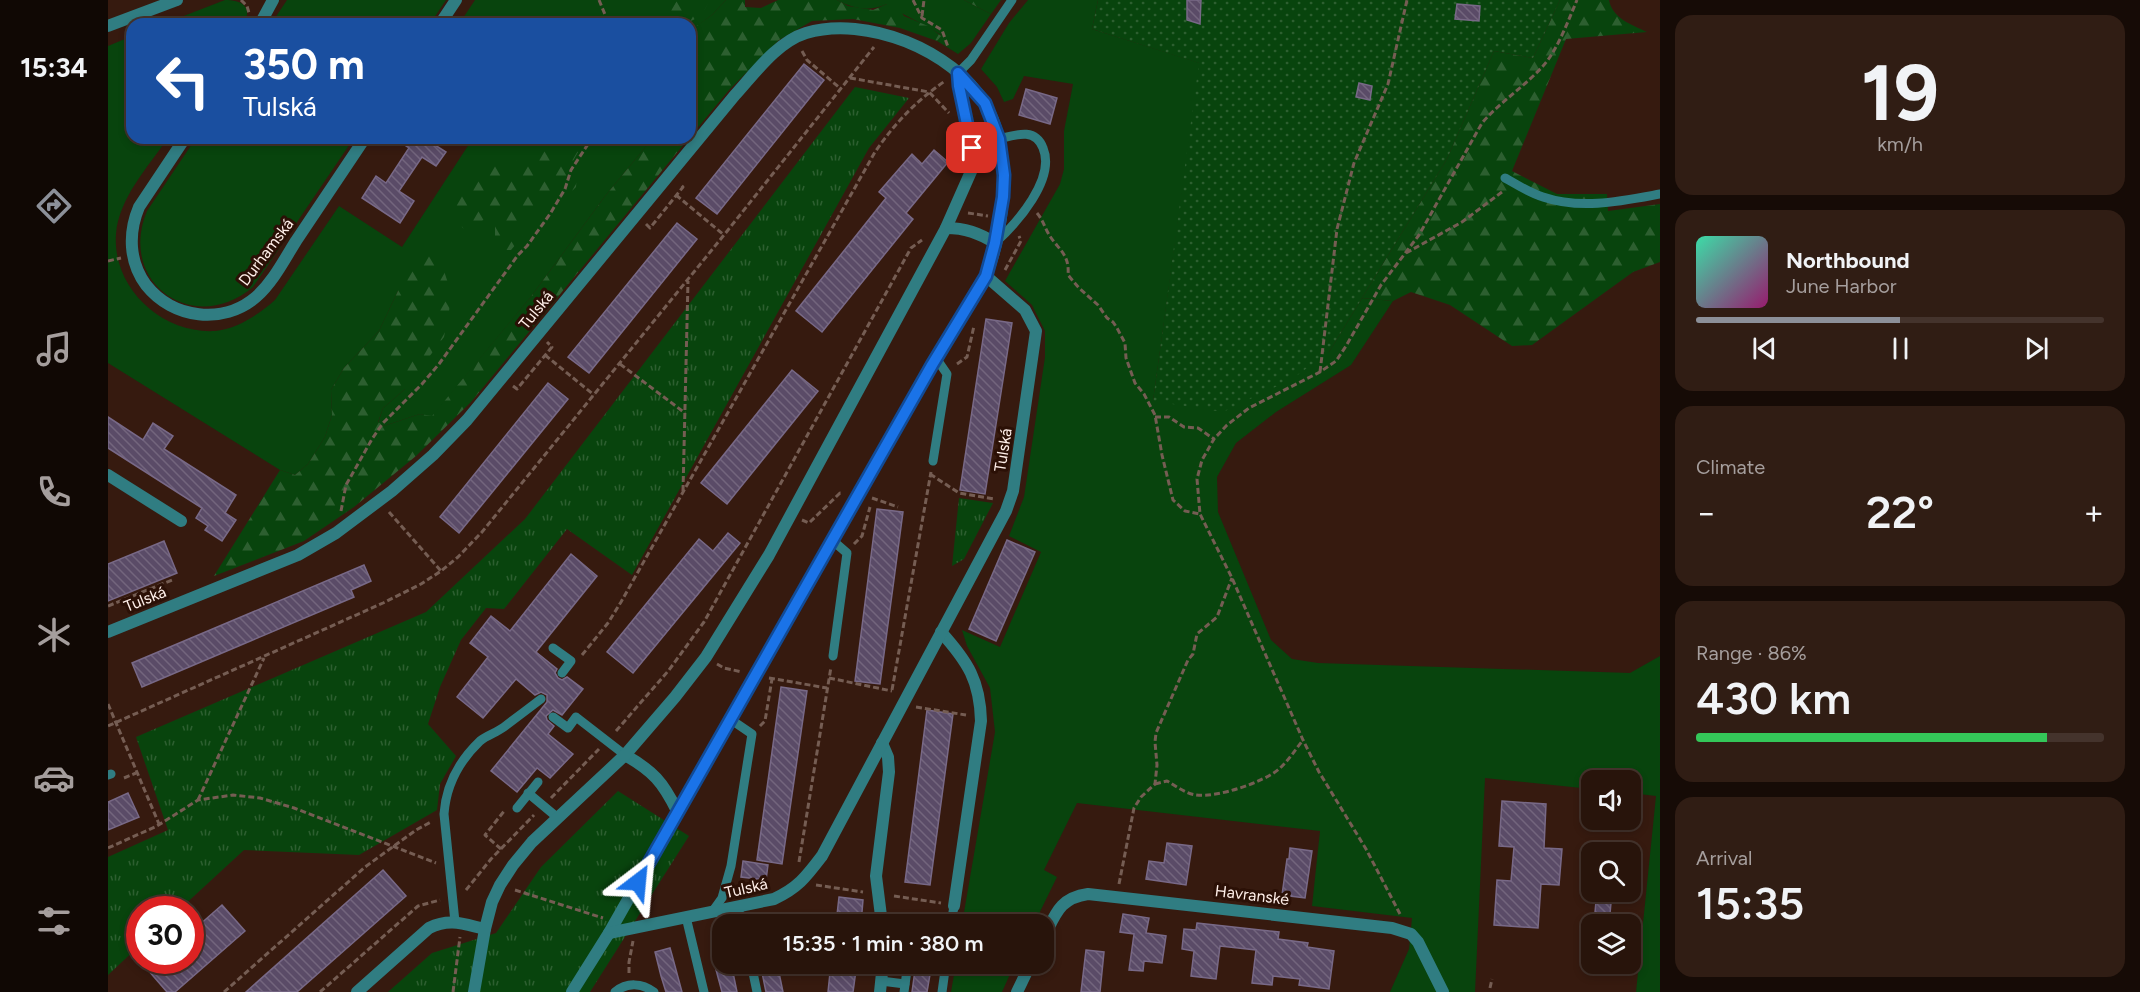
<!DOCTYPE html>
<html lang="en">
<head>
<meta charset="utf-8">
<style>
  :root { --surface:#28140b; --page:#301d14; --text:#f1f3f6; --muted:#a59e9d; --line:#44332c; --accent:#8c9099 }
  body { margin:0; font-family:Figtree,sans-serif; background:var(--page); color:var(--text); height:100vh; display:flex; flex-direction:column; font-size:22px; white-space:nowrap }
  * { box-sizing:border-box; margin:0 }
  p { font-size:20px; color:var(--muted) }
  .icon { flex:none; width:33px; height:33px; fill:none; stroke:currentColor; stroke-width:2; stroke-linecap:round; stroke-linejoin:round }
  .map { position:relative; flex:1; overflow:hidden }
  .drawer { display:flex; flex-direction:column; gap:15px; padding:15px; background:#160b06; width:480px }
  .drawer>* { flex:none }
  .top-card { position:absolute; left:18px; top:18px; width:570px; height:126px; border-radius:18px; box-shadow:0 3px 9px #0003,0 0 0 2px var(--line); background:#1a4fa0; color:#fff; overflow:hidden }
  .tools { position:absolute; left:1473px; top:770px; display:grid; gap:12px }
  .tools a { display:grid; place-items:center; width:60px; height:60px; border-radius:12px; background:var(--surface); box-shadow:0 3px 9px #0003,0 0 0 2px var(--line); font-size:30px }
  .speed { position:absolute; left:18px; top:896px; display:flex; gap:12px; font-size:30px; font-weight:700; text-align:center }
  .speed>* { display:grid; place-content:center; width:78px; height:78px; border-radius:50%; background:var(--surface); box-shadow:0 3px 9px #0003,0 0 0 2px var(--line); line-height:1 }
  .speed .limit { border:9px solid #d22; background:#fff; color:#111 }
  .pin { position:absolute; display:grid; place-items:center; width:51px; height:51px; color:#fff; margin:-26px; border-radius:12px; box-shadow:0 3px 9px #0006 }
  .me { position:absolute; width:66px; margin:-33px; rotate:29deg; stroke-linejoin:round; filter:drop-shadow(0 0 4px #0008) }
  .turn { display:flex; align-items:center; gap:21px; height:126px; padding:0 18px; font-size:27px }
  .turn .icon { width:78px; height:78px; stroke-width:2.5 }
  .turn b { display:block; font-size:42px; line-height:51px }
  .big { font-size:45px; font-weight:600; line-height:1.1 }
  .drawer .widget { flex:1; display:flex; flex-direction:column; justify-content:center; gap:9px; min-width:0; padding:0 21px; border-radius:18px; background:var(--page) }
  .drawer .dial { align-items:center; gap:0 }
  .dial b { font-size:78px; line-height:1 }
  .song { display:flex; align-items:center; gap:18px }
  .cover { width:72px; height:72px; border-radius:9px; background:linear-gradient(135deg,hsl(160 70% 55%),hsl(320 70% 35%)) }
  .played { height:6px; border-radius:3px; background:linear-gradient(90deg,var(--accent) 50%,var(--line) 50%) }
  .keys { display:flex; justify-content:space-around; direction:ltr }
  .heat { display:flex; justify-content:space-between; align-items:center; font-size:33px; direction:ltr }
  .charge { height:9px; border-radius:4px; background:linear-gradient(90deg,#34c759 86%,var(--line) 0) }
  .trip { position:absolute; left:604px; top:914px; width:342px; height:60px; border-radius:18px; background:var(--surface); box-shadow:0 3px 9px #0003,0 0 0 2px var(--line); font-weight:600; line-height:60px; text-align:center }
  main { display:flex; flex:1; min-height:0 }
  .menu { display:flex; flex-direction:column; width:108px; justify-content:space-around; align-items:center; background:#100804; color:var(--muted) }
  .menu .icon { width:42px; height:42px }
  .menu .selected { color:var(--accent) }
  .menu b { font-size:27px; color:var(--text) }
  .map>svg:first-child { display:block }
  .grass { fill:#08440d }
  .forest { fill:url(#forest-firs) }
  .park { fill:url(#park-tufts) }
  .garden { fill:url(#garden-dots) }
  .building { fill:url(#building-back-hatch); stroke:#786987; stroke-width:1.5 }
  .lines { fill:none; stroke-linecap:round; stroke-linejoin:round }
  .path { stroke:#755d53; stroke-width:3; stroke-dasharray:6 3; stroke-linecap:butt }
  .lane { stroke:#307d82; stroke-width:9 }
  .street { stroke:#307d82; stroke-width:12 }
  .route-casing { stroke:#114b97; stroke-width:15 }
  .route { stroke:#1a73e8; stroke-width:10 }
  .labels { text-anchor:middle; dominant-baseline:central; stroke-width:6; stroke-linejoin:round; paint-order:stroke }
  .street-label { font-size:16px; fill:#ffefe9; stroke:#2b1006 }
</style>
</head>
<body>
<main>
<nav class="menu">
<b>15:34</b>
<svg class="icon selected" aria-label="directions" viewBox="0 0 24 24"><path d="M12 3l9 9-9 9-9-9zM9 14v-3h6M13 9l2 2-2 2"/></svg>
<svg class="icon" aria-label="music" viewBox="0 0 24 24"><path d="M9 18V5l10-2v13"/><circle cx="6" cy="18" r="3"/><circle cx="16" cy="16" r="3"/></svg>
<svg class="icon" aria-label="phone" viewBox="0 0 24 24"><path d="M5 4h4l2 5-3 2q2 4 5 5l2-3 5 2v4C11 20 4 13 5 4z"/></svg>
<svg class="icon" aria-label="climate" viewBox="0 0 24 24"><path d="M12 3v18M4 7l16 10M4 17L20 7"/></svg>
<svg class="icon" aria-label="car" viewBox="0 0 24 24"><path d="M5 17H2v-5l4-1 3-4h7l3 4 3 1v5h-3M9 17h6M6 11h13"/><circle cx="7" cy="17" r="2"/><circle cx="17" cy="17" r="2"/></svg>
<svg class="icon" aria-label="filters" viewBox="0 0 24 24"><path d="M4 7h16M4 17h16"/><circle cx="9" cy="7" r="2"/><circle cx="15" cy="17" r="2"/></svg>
</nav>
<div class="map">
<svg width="1552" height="992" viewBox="0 0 1552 992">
  <defs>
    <pattern id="forest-firs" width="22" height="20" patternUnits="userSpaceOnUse" patternTransform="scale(1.5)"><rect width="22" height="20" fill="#08440d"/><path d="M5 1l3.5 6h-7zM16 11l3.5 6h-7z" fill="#2d5f30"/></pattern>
    <pattern id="park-tufts" width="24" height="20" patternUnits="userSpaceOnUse" patternTransform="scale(1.5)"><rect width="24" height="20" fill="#08440d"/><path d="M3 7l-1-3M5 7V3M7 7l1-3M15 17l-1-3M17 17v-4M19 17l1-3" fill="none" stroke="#2d5f30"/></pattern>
    <pattern id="garden-dots" width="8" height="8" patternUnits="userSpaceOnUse" patternTransform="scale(1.5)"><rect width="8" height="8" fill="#08440d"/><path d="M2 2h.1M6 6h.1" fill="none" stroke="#2d5f30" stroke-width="1.8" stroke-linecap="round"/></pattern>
    <pattern id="building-back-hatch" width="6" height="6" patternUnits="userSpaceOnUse" patternTransform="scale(1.5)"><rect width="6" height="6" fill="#5a4b67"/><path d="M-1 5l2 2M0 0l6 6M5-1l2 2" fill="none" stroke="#73657d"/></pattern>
  </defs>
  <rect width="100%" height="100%" fill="#361a0f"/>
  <g class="grass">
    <path d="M 117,0 C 133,0 145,6 136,24 L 55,24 Z"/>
    <polygon points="179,0 338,0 322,24 163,24"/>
    <polygon points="367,0 618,0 604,15 584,30 582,33 582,24 351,24"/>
    <path d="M 729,0 L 856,0 L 883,14 L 863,43 L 850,54 L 829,41 L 833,35 C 815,23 796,16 779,4 C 761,12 746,9 729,0 Z"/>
    <polygon points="920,0 990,0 984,29 1092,63 1045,401 1221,352 1254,298 1285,301 1243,365 1168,412 1128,443 1109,477 1110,512 1163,640 1184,659 1210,663 1522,673 1552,656 1552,992 1528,992 1548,796 1523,793 1522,780 1484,780 1483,789 1377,778 1367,992 1282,992 1301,949 1304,918 1204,906 1212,831 969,803 936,870 949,877 926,924 854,924 887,732 882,688 859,646 854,630 892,647 933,552 901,536 916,497 937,357 937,331 924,305 897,281 952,184 956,169 956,131 965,84 916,76 905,99 896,102 889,87 873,69 901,23"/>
    <path d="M 24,36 L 24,138 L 60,138 C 40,167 11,198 8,234 C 4,288 54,334 107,331 C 130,329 151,314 167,300 L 231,206 L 294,247 L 365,138 L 545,138 L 498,195 L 422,298 L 324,417 L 312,414 L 276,426 L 270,423 L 275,408 L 297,389 L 290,291 L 271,331 L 236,368 L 223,390 L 224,415 L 217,437 L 200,464 L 187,475 L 172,470 L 0,363 L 0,46 Z"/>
    <path d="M 88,138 L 246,138 L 145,287 C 86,337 9,283 39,211 Z"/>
    <polygon points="848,963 907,963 894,992 843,992"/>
  </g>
  <g class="forest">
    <path d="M 569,0 L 601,0 C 592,24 577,24 554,24 Z"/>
    <polygon points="618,0 637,0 637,7 653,8 670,0 729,0 740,6 765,10 779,4 789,4 796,16 820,26 833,36 829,41 792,28 745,19 704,21 671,40 621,90 582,137 582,33 583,30 604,15"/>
    <polygon points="856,0 893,0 883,14"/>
    <path d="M 1452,0 L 1501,0 C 1504,18 1524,25 1539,32 L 1458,39 L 1404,171 L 1449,194 L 1499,194 L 1500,211 L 1552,204 L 1552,262 L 1525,272 L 1424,345 L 1404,346 L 1342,305 L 1303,292 L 1285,301 L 1254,298 L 1339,159 L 1386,51 L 1425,58 Z"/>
    <polygon points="438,138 478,138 465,161 469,173 468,187 460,195 443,202 420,216 414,237 403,250 387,250 387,217 377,219 358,231 349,222 347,205 370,166 386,159 406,163"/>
    <polygon points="545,138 581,138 363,402 308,456 246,507 196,541 106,576 172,470 187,475 200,464 217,437 224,415 223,390 236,368 271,331 290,291 318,251 330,253 344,295 336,337 297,389 275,408 270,422 276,426 312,414 324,416 422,298 498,195"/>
  </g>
  <g class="park">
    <polygon points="747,87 801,98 761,148 524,575 459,529 396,609 378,608 353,640 332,687 320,724 348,756 332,784 329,810 251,855 136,850 72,909 32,909 31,946 0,975 0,857 60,830 28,737 318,612 417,519"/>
    <polygon points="851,498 885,503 856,559 844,566"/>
    <polygon points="510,791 581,836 482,992 280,992 324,953 388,933 433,867"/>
  </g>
  <polygon class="garden" points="990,0 1452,0 1425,58 1386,51 1339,159 1221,352 1184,379 1115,412 1045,401 1091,63 984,29"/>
  <g class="building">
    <polygon points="1079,0 1093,0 1092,24 1079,20"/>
    <polygon points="1349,4 1372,6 1371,21 1347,19"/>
    <polygon points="696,64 716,80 609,214 588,198"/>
    <polygon points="1251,83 1264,86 1262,100 1248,97"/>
    <polygon points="918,89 949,98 942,124 911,115"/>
    <polygon points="286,138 316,138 338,152 328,166 314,157 291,191 306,201 292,223 254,198 268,176 278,183 301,148"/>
    <polygon points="826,150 840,162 798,213 805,219 714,332 688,311 778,198 771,192 804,154 814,164"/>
    <polygon points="569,223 589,239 481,373 460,357"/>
    <polygon points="878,319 904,323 877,494 852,490"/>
    <polygon points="684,370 710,391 619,504 593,483"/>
    <polygon points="440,383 460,399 351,533 332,517"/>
    <polygon points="0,417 35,440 45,423 65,436 56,449 128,495 117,513 128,520 114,541 97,530 100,526 88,518 94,508 0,448"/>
    <polygon points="769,509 795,512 772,684 747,681"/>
    <polygon points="620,533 632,543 525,673 499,652 591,539 605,551"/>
    <polygon points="899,540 927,552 888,641 861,629"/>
    <polygon points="56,541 69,573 0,601 0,564"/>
    <polygon points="463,554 489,576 428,652 449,669 447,673 450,678 454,680 459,677 475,689 454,715 445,710 438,716 439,720 446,726 440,734 465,754 442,778 429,768 409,792 383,771 439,702 439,695 433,692 427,695 408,679 375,718 349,697 380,657 362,643 383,616 402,631"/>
    <polygon points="256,565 263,581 243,590 246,597 34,687 24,663"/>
    <polygon points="673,687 699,691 674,864 649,860"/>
    <polygon points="819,710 845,714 822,885 797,882"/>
    <polygon points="20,793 31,817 0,830 0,802"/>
    <polygon points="1394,801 1438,804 1436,848 1454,849 1451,885 1433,884 1430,928 1386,925 1389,880 1403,881 1406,847 1391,846"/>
    <polygon points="1059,843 1084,846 1078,885 1038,879 1041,861 1056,863"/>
    <polygon points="1182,848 1204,851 1197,898 1174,895 1179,859 1181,859"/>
    <polygon points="635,861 660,865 658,880 633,877"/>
    <polygon points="275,870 298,896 189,992 138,992"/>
    <polygon points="731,897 755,900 753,924 728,924"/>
    <polygon points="1488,901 1503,903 1501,924 1486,924"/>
    <polygon points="114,905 137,931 67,992 59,992 40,970 52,960 82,960 82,933"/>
    <polygon points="1015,914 1041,918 1038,933 1058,936 1054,963 1036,961 1035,971 1021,970 1026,934 1012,932"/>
    <polygon points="1089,923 1171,932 1170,939 1200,943 1199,947 1226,951 1221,989 1191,985 1192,979 1165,976 1164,985 1144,983 1148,950 1112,946 1108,979 1083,976 1086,951 1074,949 1076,929 1088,930"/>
    <polygon points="562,948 564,955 574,992 558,992 553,976 547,952"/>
    <polygon points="978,950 996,952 992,992 973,992"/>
    <polygon points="623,963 629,992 614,992 607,966"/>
    <polygon points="652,963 669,963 675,992 658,992"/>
    <polygon points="723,963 749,963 745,992 720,992"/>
    <polygon points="808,963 824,963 819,992 804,992"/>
  </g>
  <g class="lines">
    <g class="path">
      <polyline points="133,0 139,6 141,13"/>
      <polyline points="491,0 501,24"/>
      <polyline points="805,0 814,18 834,30 840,47"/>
      <polyline points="814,16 816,0"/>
      <polyline points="694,51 699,60 733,89"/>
      <polyline points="742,78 821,92 841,113"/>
      <polyline points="568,195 616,235"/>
      <polyline points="860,213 880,216"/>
      <path d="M 929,213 C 934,219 936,225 939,231 C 948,249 962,252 960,275 L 971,288 L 990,305 L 999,318 L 1005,322 L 1009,328 L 1017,343 L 1018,358 L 1027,383 L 1036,394 L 1047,415 L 1054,455 L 1065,500 L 1077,511 L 1092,514"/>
      <polyline points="538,224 542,228 575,187 572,184"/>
      <polyline points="1298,253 1354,222 1394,192"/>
      <polyline points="0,261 13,258"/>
      <polyline points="897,270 913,241 911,236"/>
      <polyline points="437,355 486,395"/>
      <polyline points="512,364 577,413"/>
      <polyline points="849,364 859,357 866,326"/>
      <polyline points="1212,372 1229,229 1246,163 1280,84 1299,0"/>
      <polyline points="405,386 409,389 444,347 439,342"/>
      <polyline points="1047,417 1061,417 1076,427 1090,428 1106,439"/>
      <polyline points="822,474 851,493 886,499"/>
      <polyline points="575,491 580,281"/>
      <polyline points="764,498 790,507"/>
      <polyline points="233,511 238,485 264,439 275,423 314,384 331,364 410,255 419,246 442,214 457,189 463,170 484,138"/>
      <polyline points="281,512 333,571"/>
      <polyline points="694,520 701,523 732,493 734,494"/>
      <polyline points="746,544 754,536 762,507"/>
      <polyline points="0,606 64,580"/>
      <path d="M 474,655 L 500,623 L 513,602 L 767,152 C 787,123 808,101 837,81"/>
      <polyline points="609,664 616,668 634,672"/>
      <polyline points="661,678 719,688"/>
      <polyline points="721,678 784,691"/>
      <polyline points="784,690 823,472"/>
      <polyline points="0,704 51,824"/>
      <polyline points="808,707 858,715"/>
      <polyline points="0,726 275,603 313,584 333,571 350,557 374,532 616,235 766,47"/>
      <polyline points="652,726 657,721 664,679"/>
      <polyline points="508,731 561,670 596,622 803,248 814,240"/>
      <polyline points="16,778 28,773"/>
      <path d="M 1047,784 L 1059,781 C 1068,786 1078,794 1088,795 C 1109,798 1156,782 1171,769 C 1181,760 1187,750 1195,740"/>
      <polyline points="443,798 491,749"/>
      <polyline points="90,800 156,658"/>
      <polyline points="0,848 49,826 90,800 125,795 152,798 186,808 328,863"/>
      <polyline points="393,849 377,835 397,810"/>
      <polyline points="691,862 723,667"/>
      <polyline points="1011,884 1026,808 1033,797 1047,784 1049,765 1047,742 1048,733 1080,660 1085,654 1089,634 1109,617 1124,578"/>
      <polyline points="708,885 755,892"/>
      <polyline points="358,890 383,859 426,815"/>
      <polyline points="407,890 495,918"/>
      <polyline points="786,896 833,903"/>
      <path d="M 1292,914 L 1258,849 L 1211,772 L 1195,740 L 1124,578 L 1092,514 L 1089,479 L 1094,460 L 1106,439 L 1119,425 L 1141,408 L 1212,372 L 1228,361 L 1238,346 L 1273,285 L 1311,235 L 1374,123 C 1392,102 1416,87 1435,66 C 1449,51 1461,19 1469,0"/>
      <polyline points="521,973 521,962 525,941"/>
      <polyline points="1382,988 1384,979"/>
      <polyline points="116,992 257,867 308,830 323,822"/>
      <polyline points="212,992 310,906 332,900"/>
      <polyline points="345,992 352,937"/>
    </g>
    <g class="lane">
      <polyline points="850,73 863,60 904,0"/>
      <path d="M 1397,178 C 1409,185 1422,193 1435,197 C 1473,210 1514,201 1552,194"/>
      <path d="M 887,243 C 909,223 948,179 935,148 C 927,127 907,135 891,139"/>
      <polyline points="825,461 839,374 828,358"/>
      <polyline points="724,540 739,553 725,656"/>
      <polyline points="445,648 463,661 454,673"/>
      <polyline points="445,717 460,728 468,717 517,755"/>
      <polyline points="0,775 3,774"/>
      <polyline points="420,793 450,818"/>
      <polyline points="409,808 430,782"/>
      <polyline points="630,907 634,924"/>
      <polyline points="604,912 614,898 623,866 644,734 622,719"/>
      <polyline points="578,917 596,992"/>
      <path d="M 347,922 L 336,814 C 338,786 351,761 372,741 C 379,735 388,733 396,727 C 408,718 421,708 433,699"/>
      <polyline points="843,924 846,906"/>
      <polyline points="643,963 649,992"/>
      <polyline points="773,981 797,984"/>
      <path d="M 507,992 C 519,982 534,983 546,992"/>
      <polyline points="796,992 800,963"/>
      <polyline points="834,992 838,963"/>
    </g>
    <g class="street">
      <polyline points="152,24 165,0"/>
      <polyline points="332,24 348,0"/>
      <polyline points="0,26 69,0"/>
      <path d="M 850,73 C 852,105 864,135 865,167"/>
      <path d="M 77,138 L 31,207 C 20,233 21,262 38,285 C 65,319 115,325 148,297 C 165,282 176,260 188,241 C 211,207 234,172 257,138"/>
      <path d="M 838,228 C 857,228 871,233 887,243"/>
      <polyline points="0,475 73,521"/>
      <path d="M 0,632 L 190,555 L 228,533 L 284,491 L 325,455 L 359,420 L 627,95 C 647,73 669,42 698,33 C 758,15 845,50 877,104 C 890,125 895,153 895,178 C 896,210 890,246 878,276 C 874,285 867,294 862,303 C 849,323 836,344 824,365 L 501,933 L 464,992"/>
      <path d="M 833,632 C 860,662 872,681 873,721 L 846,906"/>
      <polyline points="774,743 780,757 781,772 768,876 774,924"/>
      <path d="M 517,755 C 545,771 555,782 569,811"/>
      <path d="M 501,933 L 666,899 C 690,888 698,877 714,856 L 898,511 L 905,491 L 928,331 L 917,310 L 878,276"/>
      <path d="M 936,937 C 948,913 952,898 980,894 L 1284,928 L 1303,934 L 1310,942 L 1335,992"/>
      <path d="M 249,992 L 321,928 C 342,918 355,924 377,929"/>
      <polyline points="366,992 377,929 384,902 392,885 405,865 424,842 517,755 567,697 598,657 661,555 838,228 865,167 891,139"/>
      <polyline points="772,992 775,963"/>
      <polyline points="909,992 923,963"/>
    </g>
  </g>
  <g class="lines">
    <g class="route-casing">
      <polyline id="route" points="530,882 824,365 878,276 887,243 895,197 896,175 891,139 877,103 850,73 851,86 864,148"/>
    </g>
    <use href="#route" class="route"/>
  </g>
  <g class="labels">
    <g class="street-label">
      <text transform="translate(158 252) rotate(-53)">Durhamská</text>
      <text transform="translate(428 310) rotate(-51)">Tulská</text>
      <text transform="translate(895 450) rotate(-81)">Tulská</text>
      <text transform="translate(37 599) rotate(-22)">Tulská</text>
      <text transform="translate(638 888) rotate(-13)">Tulská</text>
      <text transform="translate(1144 895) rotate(7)">Havranské</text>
    </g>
  </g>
</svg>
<div class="tools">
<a><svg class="icon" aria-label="sound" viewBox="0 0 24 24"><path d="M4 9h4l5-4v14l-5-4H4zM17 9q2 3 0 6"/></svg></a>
<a><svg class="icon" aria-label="search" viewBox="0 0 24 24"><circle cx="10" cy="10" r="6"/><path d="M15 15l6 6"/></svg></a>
<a><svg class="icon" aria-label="layers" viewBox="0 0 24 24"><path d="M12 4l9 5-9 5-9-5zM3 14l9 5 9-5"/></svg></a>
</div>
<div class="speed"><div class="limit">30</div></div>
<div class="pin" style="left:864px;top:148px;background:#d93025"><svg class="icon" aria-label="arrive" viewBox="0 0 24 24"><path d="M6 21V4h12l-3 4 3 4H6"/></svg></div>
<svg class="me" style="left:530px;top:882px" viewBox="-20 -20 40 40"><path d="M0-17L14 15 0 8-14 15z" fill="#1a73e8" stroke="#fff" stroke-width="4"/></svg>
<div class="trip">15:35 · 1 min · 380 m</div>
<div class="top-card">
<div class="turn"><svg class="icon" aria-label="left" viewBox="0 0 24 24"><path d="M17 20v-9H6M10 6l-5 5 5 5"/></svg><div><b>350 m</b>Tulská</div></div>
</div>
</div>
<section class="drawer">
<div class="widget dial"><b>19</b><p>km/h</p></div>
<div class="widget">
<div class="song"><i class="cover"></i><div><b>Northbound</b><p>June Harbor</p></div></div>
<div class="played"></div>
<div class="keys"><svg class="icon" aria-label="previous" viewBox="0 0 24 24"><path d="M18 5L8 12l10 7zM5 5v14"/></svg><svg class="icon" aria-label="pause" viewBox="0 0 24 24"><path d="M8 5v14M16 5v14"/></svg><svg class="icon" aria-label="next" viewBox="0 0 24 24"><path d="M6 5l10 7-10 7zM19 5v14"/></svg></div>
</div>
<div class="widget"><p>Climate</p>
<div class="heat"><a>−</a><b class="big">22°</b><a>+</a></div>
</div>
<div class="widget"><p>Range · 86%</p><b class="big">430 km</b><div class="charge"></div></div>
<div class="widget"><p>Arrival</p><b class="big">15:35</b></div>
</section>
</main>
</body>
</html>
